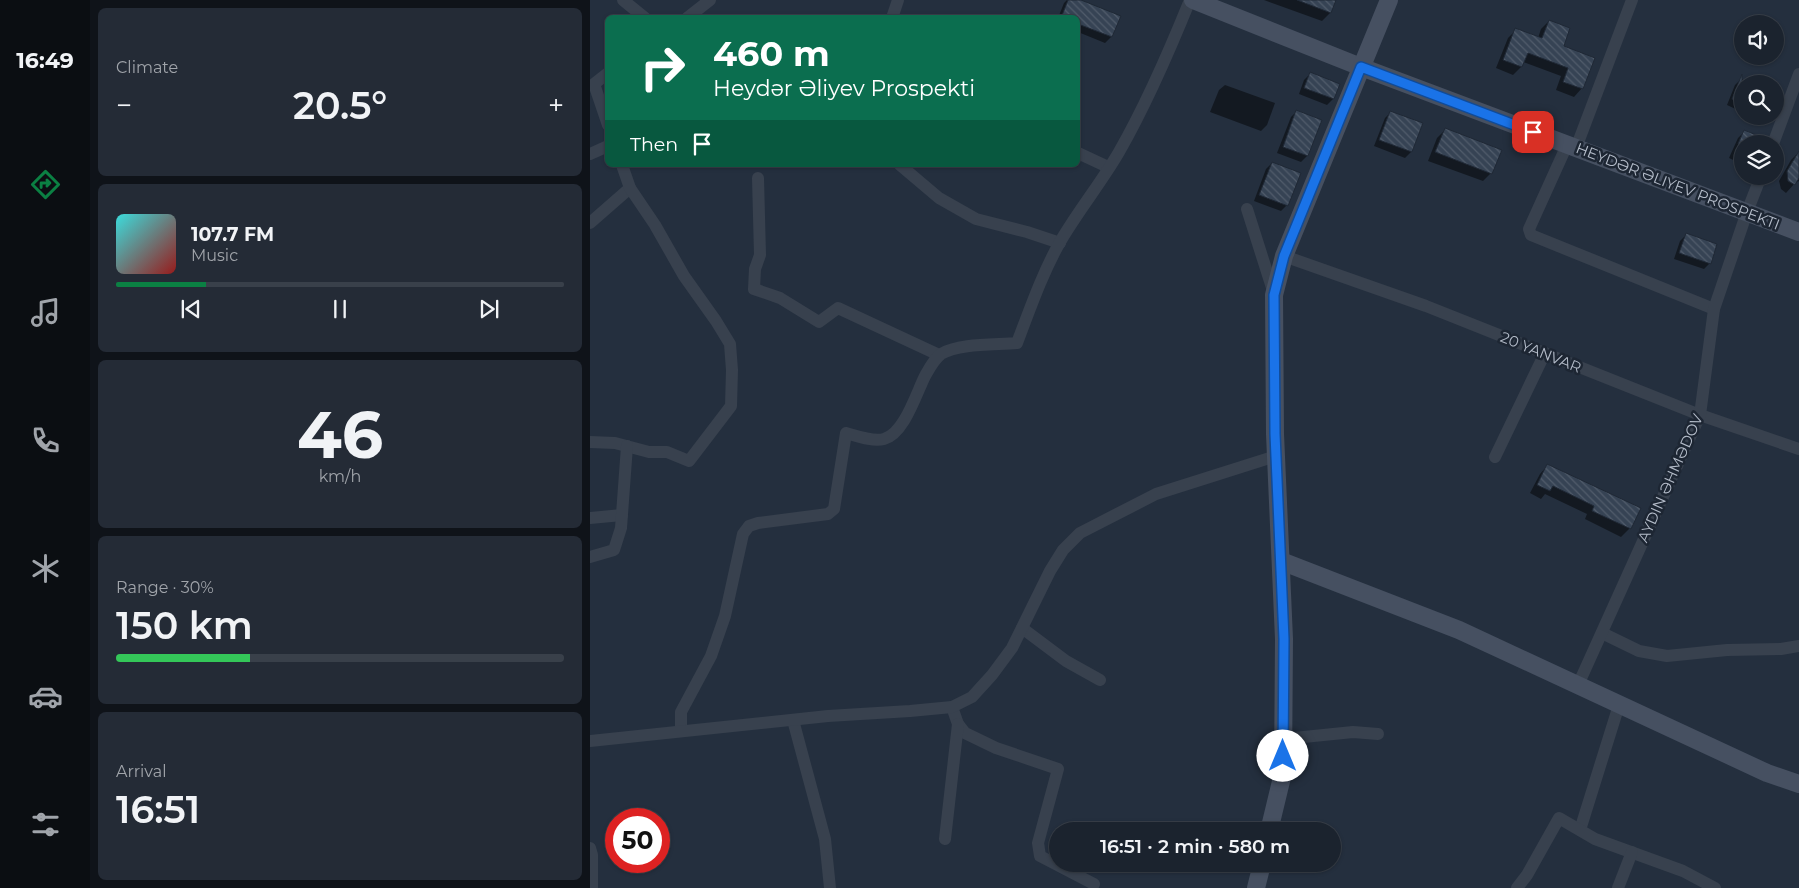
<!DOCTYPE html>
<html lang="en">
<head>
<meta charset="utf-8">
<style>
  :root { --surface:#1b232e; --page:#242b36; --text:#f1f3f6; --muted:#a0a4aa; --line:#39404a; --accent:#0b8043 }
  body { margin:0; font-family:Montserrat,sans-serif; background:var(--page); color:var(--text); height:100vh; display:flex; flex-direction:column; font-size:19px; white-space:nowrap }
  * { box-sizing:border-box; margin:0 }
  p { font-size:16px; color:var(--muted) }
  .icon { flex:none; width:28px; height:28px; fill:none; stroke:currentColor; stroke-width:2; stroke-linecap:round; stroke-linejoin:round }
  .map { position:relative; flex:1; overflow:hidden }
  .side { display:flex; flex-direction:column; gap:8px; padding:8px; background:#0f1319; width:500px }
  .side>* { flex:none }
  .top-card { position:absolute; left:15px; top:15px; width:475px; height:152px; border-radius:8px; box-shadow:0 1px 4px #0004,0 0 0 1px var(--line); background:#0b6e4f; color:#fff; overflow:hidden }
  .tools { position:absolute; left:1144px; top:15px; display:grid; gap:10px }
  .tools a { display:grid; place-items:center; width:50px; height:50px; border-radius:50%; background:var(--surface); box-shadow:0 1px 4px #0004,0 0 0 1px var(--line); font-size:25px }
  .speed { position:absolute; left:15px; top:808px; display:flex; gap:10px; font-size:25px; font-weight:700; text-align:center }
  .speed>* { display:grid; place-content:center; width:65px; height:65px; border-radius:50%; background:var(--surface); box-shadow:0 1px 4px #0004,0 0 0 1px var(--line); line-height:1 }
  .speed .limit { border:8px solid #d22; background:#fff; color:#111 }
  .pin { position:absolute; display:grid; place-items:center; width:42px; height:42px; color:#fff; margin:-21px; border-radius:10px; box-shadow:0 2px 8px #0006 }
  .me { position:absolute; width:55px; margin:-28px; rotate:0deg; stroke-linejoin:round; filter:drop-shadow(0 0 4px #0008) }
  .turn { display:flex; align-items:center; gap:18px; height:105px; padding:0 25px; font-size:22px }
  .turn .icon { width:65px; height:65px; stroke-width:2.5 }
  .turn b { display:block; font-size:35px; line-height:42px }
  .then { display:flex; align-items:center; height:48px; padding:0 25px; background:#0003; gap:10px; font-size:19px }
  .big { font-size:38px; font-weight:600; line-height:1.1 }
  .side .card { flex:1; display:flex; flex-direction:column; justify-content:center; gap:8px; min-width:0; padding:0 18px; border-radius:8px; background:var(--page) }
  .side .dial { align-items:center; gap:0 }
  .dial b { font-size:65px; line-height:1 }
  .song { display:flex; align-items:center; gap:15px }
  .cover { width:60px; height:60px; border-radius:8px; background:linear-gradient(135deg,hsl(180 70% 55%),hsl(0 70% 35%)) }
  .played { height:5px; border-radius:2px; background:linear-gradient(90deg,var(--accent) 20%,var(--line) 20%) }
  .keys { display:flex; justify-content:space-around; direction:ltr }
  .heat { display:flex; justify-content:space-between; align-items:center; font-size:28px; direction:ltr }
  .charge { height:8px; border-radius:4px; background:linear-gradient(90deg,#34c759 30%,var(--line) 0) }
  .trip { position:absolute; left:459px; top:822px; width:292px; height:50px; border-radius:25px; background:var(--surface); box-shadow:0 1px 4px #0004,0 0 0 1px var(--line); font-weight:600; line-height:50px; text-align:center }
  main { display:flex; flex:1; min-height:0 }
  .menu { display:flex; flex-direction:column; width:90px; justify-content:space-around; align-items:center; background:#0b0e12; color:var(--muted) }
  .menu .icon { width:35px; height:35px }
  .menu .selected { color:var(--accent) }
  .menu b { font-size:22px; color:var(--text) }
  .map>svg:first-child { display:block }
  .shadow { fill:#0007 }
  .building { fill:url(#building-back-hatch); stroke:#1f2835 }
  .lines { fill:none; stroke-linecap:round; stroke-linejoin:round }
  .street { stroke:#38414e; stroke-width:12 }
  .secondary { stroke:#465061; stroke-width:18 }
  .route-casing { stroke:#114b97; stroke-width:12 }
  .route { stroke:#1a73e8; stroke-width:9 }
  .labels { text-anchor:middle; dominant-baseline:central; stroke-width:5; stroke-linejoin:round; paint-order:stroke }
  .street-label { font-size:15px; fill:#b4bcc9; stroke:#1d2633 }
</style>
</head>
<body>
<main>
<nav class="menu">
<b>16:49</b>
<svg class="icon selected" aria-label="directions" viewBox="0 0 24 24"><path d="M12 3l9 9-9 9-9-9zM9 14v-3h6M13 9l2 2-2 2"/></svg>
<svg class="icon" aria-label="music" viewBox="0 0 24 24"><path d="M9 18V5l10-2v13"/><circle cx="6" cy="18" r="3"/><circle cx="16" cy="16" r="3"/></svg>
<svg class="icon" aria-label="phone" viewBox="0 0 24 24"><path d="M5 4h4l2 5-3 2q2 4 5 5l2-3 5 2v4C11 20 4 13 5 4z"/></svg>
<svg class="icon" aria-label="climate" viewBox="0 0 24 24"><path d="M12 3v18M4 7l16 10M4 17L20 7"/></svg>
<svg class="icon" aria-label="car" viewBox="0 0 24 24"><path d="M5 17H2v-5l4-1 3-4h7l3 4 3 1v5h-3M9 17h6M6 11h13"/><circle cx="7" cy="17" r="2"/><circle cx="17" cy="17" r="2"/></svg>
<svg class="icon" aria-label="filters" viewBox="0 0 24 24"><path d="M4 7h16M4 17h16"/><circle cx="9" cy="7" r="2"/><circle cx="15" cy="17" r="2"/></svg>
</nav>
<section class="side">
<div class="card"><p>Climate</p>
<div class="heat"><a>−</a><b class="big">20.5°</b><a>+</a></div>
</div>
<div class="card">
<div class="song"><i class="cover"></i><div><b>107.7 FM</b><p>Music</p></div></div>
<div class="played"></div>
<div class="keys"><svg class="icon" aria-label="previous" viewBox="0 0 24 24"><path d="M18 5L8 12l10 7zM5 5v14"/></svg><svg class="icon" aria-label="pause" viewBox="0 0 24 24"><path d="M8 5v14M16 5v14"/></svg><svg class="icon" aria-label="next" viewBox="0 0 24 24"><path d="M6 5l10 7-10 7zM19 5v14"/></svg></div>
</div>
<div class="card dial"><b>46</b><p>km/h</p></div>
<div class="card"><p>Range · 30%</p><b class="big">150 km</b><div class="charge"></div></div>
<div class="card"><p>Arrival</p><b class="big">16:51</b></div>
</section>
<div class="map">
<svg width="1209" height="888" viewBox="0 0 1209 888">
  <defs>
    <pattern id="building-back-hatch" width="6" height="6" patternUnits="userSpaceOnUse" patternTransform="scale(1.25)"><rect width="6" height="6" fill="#364354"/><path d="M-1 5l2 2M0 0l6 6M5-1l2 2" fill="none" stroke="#515c6b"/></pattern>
  </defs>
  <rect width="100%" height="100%" fill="#242f3e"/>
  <g class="shadow">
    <polygon points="477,0 487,0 529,17 521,37 515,43 488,32 488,18 468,18 474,3"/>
    <polygon points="674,0 745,0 740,13 732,21"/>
    <polygon points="959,21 992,88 984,97 966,90 971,76 933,62 931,67 923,75 906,68 918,38 926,30 948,38 951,29"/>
    <polygon points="720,74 748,85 743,99 737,105 709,94 714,80"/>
    <polygon points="1151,79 1164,84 1152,84 1152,112 1137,105 1145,85"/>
    <polygon points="635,85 685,103 677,125 671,131 620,112 629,90"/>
    <polygon points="1185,92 1191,95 1185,112"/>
    <polygon points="707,111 717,156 711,162 687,153 701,117"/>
    <polygon points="801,112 832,124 821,152 815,158 784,146 795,118"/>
    <polygon points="1164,116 1183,116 1178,122"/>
    <polygon points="855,130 901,173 893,181 838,161 847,138"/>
    <polygon points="1154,132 1152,144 1152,164 1139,158 1148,138"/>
    <polygon points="1209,152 1209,181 1205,183 1196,193 1191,189 1189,181 1201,160"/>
    <polygon points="682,163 697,205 691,211 664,201 676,169"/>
    <polygon points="1096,235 1120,263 1114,269 1084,259 1090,241"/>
    <polygon points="958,465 1049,509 1039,529 1031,537 995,519 997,514 955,494 951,499 940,493 950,474"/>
  </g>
  <g class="building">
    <polygon points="478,0 491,0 531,16 522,37 488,24 488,18 471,18"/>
    <polygon points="707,0 746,0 741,13"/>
    <polygon points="959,20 980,28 974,46 1005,58 993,89 973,82 978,68 938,53 932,67 913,60 925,28 952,38"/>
    <polygon points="720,72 750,84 744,99 714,88"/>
    <polygon points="1152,74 1152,103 1142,99"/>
    <polygon points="706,110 732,120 718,156 693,147"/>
    <polygon points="800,111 833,123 822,152 789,140"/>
    <polygon points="855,128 912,150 902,174 845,152"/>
    <polygon points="1154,130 1176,139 1175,144 1148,144"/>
    <polygon points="1209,151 1209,178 1205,185 1198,181 1197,171"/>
    <polygon points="682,162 711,173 698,206 669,195"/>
    <polygon points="1096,233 1127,244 1121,264 1089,253"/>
    <polygon points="957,464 1051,508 1041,529 1002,511 1004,506 963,486 960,491 947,485"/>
  </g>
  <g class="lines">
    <g class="street">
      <polyline points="33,0 55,18"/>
      <polyline points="97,18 120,0"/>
      <polyline points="302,18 308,0"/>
      <polyline points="18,73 4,84 18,125"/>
      <polyline points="1183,144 1209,74"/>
      <polyline points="977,145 939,229 941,235 1124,309"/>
      <polyline points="986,148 1042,0"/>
      <polyline points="488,153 518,167"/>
      <polyline points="0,154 18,146"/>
      <polyline points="310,165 349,198 386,219 437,232 470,243"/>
      <polyline points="168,178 170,255 165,269 164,289 190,298 229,322 248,308 349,355"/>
      <polyline points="657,209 684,294"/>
      <polyline points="0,223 40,188"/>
      <polyline points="694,256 836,306 1110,415 1209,449"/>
      <polyline points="0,442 25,443 59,452 77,452 99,461 141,406 142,370 140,344 126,321 94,276 65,225 40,188 32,165"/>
      <polyline points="905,457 955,353"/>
      <polyline points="0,518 32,515"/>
      <polyline points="0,557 24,550 31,528 37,446"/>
      <polyline points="432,628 476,661 510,680"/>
      <polyline points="1012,633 1049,651 1077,656 1137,650 1191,649 1209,646"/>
      <polyline points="988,685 1110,415 1124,309 1157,212 1171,176"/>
      <polyline points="362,707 368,724 375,733 406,748 468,769 448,843 450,856 504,884"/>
      <polyline points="203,720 235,839 240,888"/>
      <path d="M 91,730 L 91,712 L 121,656 L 135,616 L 153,534 L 159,526 L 168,523 L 238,514 L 244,509 L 256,433 C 267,436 283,442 294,439 C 314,434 326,394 335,376 C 339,369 344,359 351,354 C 369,343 406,345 427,343 C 440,309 452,274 470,242 C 488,211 511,183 529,152 C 557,103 579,52 600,0"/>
      <polyline points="694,739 763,732 788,734"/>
      <polyline points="0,741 238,716 320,711 362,707 382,697 402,675 422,648 460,571 473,550 490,533 566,494 686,456"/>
      <polyline points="990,830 1029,705"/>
      <polyline points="355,839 368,724"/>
      <polyline points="0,848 2,855 2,888"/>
      <polyline points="927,888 937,875 969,818 1005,839 1093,871 1125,888"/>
      <polyline points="1028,888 1042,852"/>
    </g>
    <g class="secondary">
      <polyline points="603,0 771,67 1209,232"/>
      <polyline points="691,561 869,630 1177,773 1209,784"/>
      <polyline points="679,831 693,773 694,639 685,434 684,295 694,256 799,0"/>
      <polyline points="666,888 672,864"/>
    </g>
  </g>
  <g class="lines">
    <g class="route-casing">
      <polyline id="route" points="693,756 694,639 685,434 684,295 694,256 771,67 943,132"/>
    </g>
    <use href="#route" class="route"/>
  </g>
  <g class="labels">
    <g class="street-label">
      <text transform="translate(1088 186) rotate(21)">HEYDƏR ƏLIYEV PROSPEKTI</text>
      <text transform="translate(951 352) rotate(22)">20 YANVAR</text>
      <text transform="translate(1080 478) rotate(-66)">AYDIN ƏHMƏDOV</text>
    </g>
  </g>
</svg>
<div class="tools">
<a><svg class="icon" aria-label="sound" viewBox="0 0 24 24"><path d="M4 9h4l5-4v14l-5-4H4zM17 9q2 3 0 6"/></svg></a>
<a><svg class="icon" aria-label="search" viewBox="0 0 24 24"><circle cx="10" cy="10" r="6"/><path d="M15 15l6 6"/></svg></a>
<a><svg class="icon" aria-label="layers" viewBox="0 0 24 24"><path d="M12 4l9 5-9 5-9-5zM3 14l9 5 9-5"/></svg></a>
</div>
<div class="speed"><div class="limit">50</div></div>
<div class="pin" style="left:943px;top:132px;background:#d93025"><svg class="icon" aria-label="arrive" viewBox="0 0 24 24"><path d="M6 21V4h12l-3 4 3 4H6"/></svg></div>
<svg class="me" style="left:693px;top:756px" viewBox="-20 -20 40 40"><circle r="19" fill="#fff"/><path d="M0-13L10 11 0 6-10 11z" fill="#1a73e8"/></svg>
<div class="trip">16:51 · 2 min · 580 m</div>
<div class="top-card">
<div class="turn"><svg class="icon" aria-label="right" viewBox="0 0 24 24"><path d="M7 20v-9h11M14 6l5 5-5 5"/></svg><div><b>460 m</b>Heydər Əliyev Prospekti</div></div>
<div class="then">Then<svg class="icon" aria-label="arrive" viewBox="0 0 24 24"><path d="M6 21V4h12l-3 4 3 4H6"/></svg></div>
</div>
</div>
</main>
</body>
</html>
